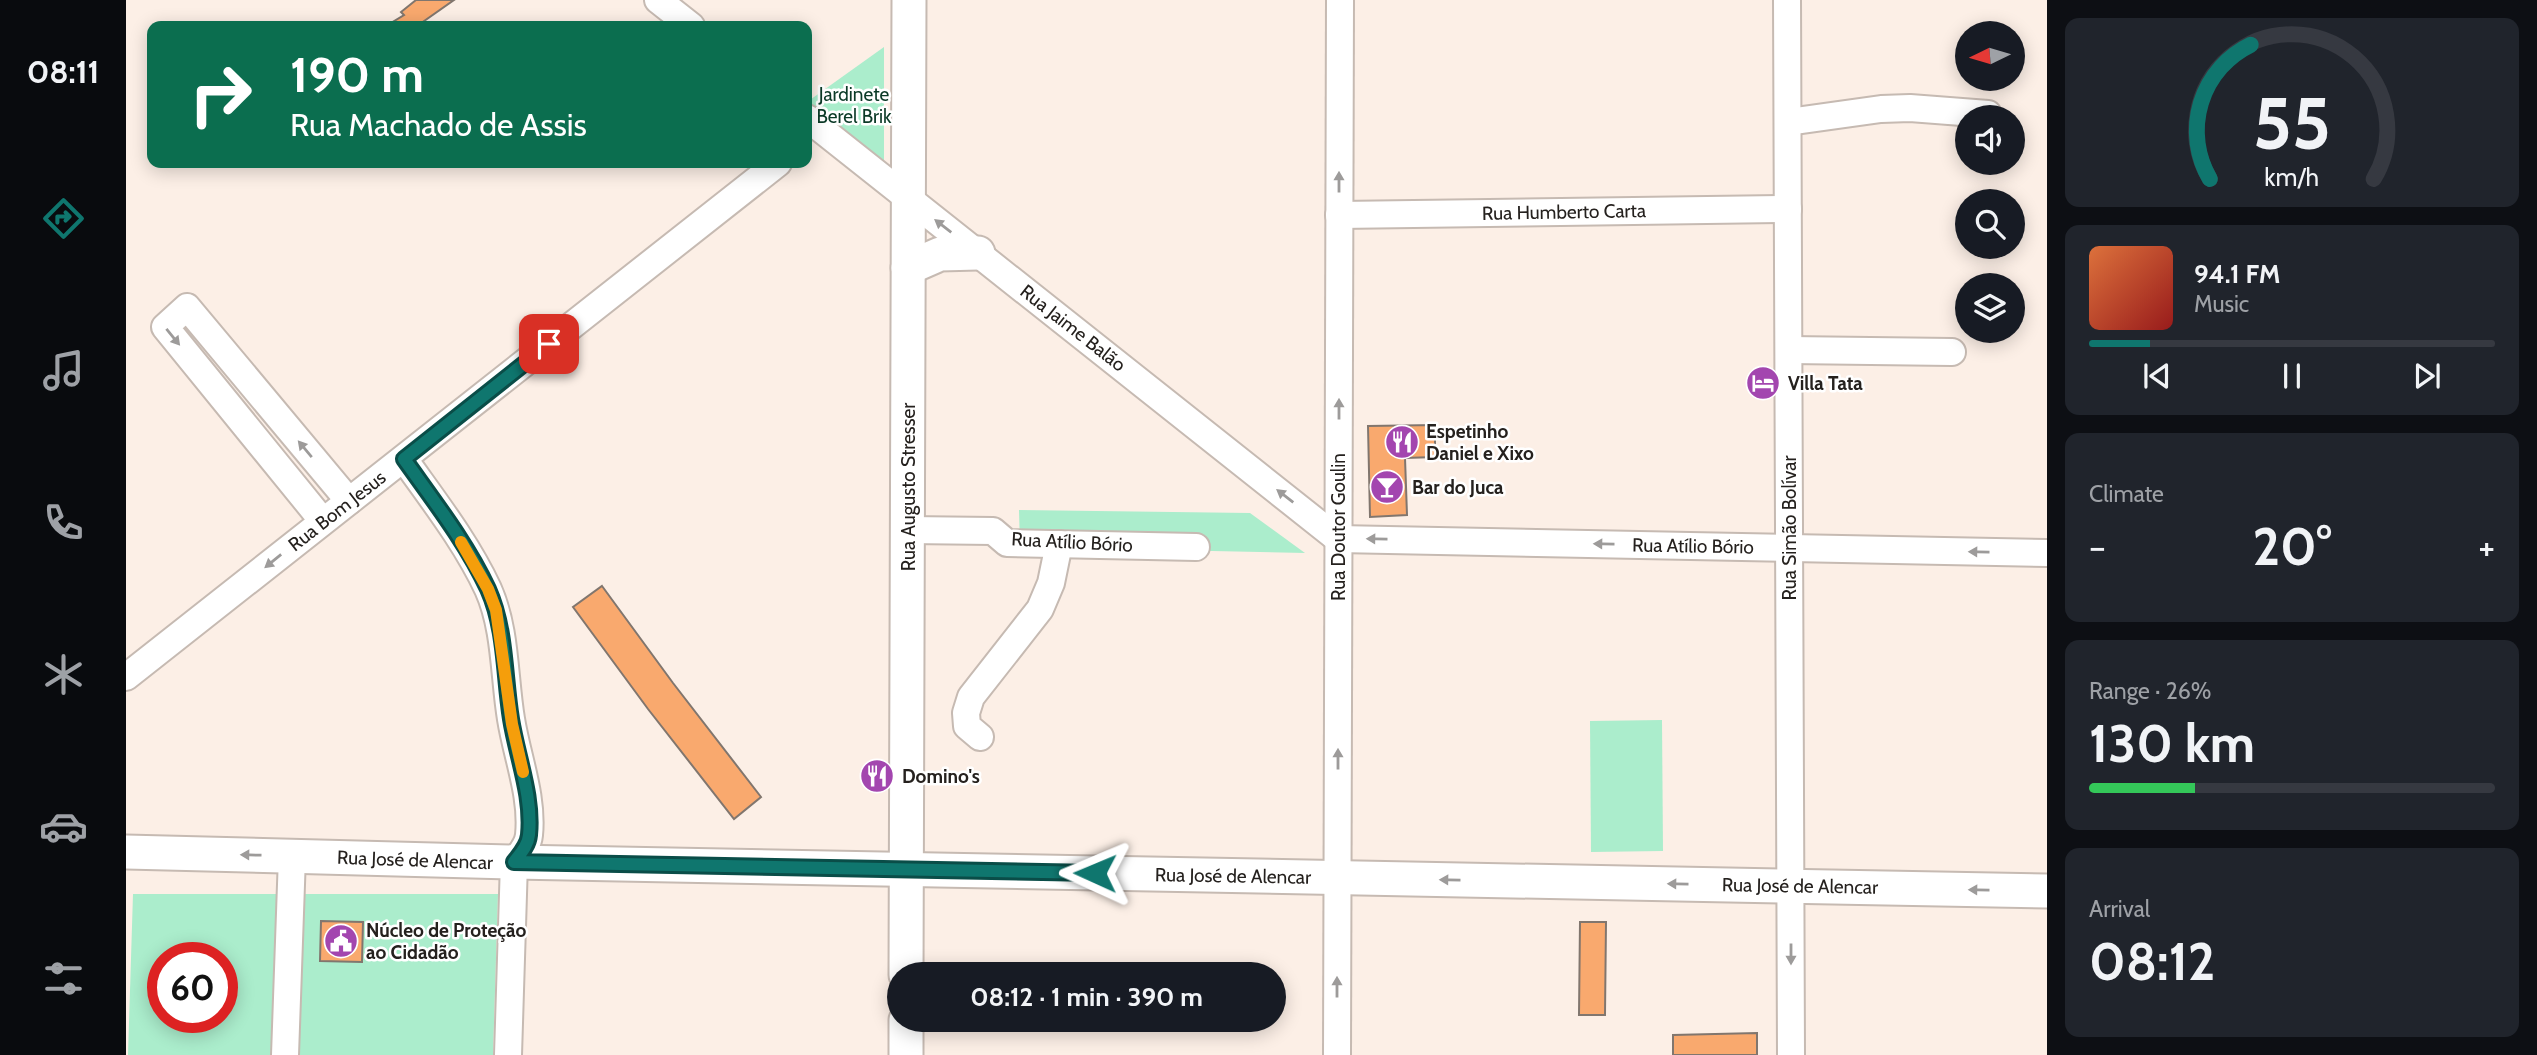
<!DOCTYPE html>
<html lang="en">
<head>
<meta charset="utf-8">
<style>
  :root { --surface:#171b24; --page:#20242c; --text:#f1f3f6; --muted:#9ea1a6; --line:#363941; --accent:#0f766e }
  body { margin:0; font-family:Cabin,sans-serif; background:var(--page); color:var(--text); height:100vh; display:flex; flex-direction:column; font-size:26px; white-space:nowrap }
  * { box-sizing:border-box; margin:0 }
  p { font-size:23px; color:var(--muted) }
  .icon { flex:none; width:38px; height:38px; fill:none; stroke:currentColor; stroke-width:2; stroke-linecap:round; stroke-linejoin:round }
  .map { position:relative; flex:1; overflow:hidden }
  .drawer { display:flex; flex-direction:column; gap:18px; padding:18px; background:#0d0f14; width:490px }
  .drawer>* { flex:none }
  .guide { position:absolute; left:21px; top:21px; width:665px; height:147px; border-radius:14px; box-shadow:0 4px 18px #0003; background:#0b6e4f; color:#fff; overflow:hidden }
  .needle { width:46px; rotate:265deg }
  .tools { position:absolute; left:1829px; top:21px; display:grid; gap:14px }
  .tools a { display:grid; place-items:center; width:70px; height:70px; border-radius:50%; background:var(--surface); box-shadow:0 4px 18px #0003; font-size:35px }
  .speed { position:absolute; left:21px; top:942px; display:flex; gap:14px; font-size:35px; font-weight:700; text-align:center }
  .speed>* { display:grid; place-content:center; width:91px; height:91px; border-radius:50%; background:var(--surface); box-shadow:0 4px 18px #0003; line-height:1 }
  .speed .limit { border:10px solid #d22; background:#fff; color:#111 }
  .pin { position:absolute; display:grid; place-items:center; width:60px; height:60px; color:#fff; margin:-30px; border-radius:14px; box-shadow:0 4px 10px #0006 }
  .me { position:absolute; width:77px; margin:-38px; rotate:271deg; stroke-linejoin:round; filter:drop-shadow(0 0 5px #0008) }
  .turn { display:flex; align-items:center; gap:24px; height:147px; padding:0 28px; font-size:32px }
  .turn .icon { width:91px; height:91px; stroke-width:2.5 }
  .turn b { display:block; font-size:49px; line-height:60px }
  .big { font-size:52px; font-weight:700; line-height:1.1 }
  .drawer .card { flex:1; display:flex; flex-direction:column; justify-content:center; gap:10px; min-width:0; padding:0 24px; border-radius:14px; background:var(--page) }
  .drawer .dial { align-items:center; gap:0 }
  .dial svg { height:182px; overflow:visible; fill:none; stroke:var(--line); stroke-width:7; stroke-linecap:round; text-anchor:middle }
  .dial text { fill:var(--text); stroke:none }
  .song { display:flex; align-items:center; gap:21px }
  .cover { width:84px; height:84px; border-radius:10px; background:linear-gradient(135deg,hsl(20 70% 55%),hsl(0 70% 35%)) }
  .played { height:7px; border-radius:4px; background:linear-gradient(90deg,var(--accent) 15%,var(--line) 15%) }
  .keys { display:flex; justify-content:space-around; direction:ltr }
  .heat { display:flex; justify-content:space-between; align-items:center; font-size:38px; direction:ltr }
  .charge { height:10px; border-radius:5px; background:linear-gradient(90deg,#34c759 26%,var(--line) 0) }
  .trip { position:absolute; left:761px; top:962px; width:399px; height:70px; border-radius:35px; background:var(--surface); box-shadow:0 4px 18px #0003; font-weight:700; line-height:70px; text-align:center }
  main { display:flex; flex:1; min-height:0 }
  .dock { display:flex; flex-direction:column; width:126px; justify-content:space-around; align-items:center; background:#090b0e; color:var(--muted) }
  .dock .icon { width:49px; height:49px }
  .dock .on { color:var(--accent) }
  .dock b { font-size:32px; color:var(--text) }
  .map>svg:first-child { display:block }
  .green { fill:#abedcc; fill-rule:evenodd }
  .building { fill:#f9a96e; stroke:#81766e; stroke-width:2 }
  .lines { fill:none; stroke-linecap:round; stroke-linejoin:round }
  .minor-casing { stroke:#c6bab2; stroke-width:30 }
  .major-casing { stroke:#c6bab2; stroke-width:37 }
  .minor { stroke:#fff; stroke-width:26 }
  .major { stroke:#fff; stroke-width:33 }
  .oneway { fill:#9d9b9a }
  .route-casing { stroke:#0a4d48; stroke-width:18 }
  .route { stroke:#0f766e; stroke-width:12 }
  .slow { stroke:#f59e0b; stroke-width:12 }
  .labels { text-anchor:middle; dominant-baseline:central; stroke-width:5; stroke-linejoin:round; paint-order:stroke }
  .park-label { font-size:19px; fill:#0b3a27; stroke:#fff }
  .street-label { font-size:19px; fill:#25211e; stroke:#fff }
  .poi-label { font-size:19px; font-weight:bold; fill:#25211e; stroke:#fff; text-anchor:start }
</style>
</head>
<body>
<main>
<nav class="dock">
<b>08:11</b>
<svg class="icon on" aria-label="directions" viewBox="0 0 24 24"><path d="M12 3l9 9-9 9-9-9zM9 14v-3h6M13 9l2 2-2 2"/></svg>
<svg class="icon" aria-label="music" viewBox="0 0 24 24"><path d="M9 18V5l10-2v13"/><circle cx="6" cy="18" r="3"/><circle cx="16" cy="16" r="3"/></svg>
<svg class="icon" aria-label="phone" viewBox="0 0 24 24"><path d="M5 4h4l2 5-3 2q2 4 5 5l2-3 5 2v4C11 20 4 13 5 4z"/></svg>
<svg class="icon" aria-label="climate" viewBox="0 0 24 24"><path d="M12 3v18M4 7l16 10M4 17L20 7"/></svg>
<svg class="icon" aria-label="car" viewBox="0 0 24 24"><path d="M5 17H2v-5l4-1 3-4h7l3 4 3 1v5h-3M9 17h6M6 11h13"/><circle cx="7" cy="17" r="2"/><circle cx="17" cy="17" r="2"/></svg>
<svg class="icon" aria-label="filters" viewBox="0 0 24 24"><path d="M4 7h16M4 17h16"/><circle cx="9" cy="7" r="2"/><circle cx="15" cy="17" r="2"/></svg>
</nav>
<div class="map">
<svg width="1921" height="1055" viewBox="0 0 1921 1055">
  <rect width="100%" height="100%" fill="#fcefe6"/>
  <g class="green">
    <polygon points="758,47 758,169 681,105 681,102"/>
    <polygon points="893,510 1124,513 1179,553 894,547"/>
    <polygon points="1536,720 1537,851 1465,852 1464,721"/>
    <path d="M 7,894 L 372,894 L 367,1055 L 2,1055 ZM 37,957 L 96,957 L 96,1017 L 37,1017 Z"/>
  </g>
  <g class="building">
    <polygon points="290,0 328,0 291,26 260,26 278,15 275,12"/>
    <polygon points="1309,425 1309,457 1279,458 1281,515 1244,517 1242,426"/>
    <polygon points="476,586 547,683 635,797 608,819 522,709 447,607"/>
    <polygon points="195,921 237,922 236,962 194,961"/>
    <polygon points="1454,922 1480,922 1479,1015 1453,1015"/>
    <polygon points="1631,1033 1631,1055 1547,1055 1547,1035"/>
  </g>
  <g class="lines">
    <g class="minor-casing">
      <g id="minor">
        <polyline points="532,0 565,26"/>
        <polyline points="1661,0 1665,1055"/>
        <polyline points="681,118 1212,539 1921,553"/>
        <polyline points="1662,122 1755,109 1784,108 1862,114"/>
        <polyline points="1213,215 1662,209"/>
        <polyline points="1663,350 1826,352"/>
        <path d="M 278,459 C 307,500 340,542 362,589 C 380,629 378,677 385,719 C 391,757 407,796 403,835 C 402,846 394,854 388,862 L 382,1055"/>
        <polyline points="196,520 39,327 61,307 223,501"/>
        <polyline points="782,530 867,531 881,543 1070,547"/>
        <polyline points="0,677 652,163"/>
        <polyline points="854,737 841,726 840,713 845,697 914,609 925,583 933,544"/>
        <polyline points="159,1055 166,856"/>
        <polyline points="1211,1055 1214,0"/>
      </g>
    </g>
    <g class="major-casing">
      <g id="major">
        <polyline points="782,268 814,254 852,253"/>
        <polyline points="0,852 388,862 1921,891"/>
        <polyline points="780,975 783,0"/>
        <polyline points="780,1055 780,1020"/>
      </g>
    </g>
    <use href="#minor" class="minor"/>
    <use href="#major" class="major"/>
  </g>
  <defs><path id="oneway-solid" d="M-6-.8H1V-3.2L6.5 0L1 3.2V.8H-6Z" transform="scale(1.75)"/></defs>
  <g class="oneway">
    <use href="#oneway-solid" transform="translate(1213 182) rotate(-90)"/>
    <use href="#oneway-solid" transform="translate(817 226) rotate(-142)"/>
    <use href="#oneway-solid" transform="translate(47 337) rotate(51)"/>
    <use href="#oneway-solid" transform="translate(1213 409) rotate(-90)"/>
    <use href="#oneway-solid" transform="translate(179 449) rotate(-130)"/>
    <use href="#oneway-solid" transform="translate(1159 496) rotate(-142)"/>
    <use href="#oneway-solid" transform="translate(1251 539) rotate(-179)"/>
    <use href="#oneway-solid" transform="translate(1478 544) rotate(-179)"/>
    <use href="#oneway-solid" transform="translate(1853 552) rotate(-179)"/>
    <use href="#oneway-solid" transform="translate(147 561) rotate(141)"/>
    <use href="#oneway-solid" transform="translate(1212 759) rotate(-90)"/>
    <use href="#oneway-solid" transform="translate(125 855) rotate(-179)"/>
    <use href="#oneway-solid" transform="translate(1324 880) rotate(-179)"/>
    <use href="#oneway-solid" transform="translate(1552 884) rotate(-179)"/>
    <use href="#oneway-solid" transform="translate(1853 890) rotate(-179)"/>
    <use href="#oneway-solid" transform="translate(1665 954) rotate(90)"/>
    <use href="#oneway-solid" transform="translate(1211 987) rotate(-90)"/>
  </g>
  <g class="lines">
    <g class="route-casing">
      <path id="route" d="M 423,344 L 278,459 C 307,500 340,542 362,589 C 380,629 378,676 385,719 C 391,757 407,796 403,835 C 402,846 394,854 388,862 L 969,873"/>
    </g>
    <use href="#route" class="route"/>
    <polyline class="slow" points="335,542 362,589 370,610 386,724 397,772"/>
  </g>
  <defs>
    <g id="hotel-disc" transform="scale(1.75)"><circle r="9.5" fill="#a346af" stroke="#fff"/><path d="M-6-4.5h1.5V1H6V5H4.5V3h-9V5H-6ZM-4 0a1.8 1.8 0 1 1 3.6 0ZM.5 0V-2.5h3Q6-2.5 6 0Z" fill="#fff"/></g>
    <g id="restaurant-disc" transform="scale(1.75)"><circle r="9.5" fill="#a346af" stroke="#fff"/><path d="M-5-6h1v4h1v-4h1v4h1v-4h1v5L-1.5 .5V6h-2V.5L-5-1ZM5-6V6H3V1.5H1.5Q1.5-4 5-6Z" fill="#fff"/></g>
    <g id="bar-disc" transform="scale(1.75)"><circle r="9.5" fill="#a346af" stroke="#fff"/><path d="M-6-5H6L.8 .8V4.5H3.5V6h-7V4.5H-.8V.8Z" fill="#fff"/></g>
    <g id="civic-disc" transform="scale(1.75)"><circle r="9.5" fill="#a346af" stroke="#fff"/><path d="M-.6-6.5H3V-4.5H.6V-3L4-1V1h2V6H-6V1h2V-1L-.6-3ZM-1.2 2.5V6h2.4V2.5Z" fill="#fff"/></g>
  </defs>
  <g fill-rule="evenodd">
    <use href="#hotel-disc" x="1637" y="383"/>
    <use href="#restaurant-disc" x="1276" y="442"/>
    <use href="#bar-disc" x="1261" y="487"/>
    <use href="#restaurant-disc" x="751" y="776"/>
    <use href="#civic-disc" x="215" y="941"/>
  </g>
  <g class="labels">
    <g class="park-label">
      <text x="728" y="94">Jardinete<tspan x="728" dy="22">Berel Brik</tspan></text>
    </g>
    <g class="street-label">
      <text transform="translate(1438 212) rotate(-1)">Rua Humberto Carta</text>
      <text transform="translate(947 328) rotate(38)">Rua Jaime Balão</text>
      <text transform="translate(782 487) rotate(-90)">Rua Augusto Stresser</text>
      <text transform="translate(211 511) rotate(-38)">Rua Bom Jesus</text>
      <text transform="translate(1212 527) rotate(-90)">Rua Doutor Goulin</text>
      <text transform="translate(1663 528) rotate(-90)">Rua Simão Bolívar</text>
      <text transform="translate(946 542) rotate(3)">Rua Atílio Bório</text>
      <text transform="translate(1567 546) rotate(1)">Rua Atílio Bório</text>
      <text transform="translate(289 860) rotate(2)">Rua José de Alencar</text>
      <text transform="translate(1107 876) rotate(1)">Rua José de Alencar</text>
      <text transform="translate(1674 886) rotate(1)">Rua José de Alencar</text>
    </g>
    <g class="poi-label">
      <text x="1662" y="383">Villa Tata</text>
      <text x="1300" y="431">Espetinho<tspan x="1300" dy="22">Daniel e Xixo</tspan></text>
      <text x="1286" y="487">Bar do Juca</text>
      <text x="776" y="776">Domino's</text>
      <text x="240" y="930">Núcleo de Proteção<tspan x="240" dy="22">ao Cidadão</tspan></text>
    </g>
  </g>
</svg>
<div class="tools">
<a><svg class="needle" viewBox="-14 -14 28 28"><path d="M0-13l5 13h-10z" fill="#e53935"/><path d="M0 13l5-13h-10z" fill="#9ea1a6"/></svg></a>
<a><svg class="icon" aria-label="sound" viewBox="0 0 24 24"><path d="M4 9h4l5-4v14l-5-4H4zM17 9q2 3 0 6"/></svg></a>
<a><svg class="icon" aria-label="search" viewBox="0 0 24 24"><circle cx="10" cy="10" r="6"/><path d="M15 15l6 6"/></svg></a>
<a><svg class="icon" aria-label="layers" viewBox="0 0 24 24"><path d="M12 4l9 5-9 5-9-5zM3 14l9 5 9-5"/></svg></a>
</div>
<div class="speed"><div class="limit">60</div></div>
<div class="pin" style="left:423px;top:344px;background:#d93025"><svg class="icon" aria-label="arrive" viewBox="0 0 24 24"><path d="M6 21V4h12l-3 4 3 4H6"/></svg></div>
<svg class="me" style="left:969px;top:873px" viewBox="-20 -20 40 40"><path d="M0-17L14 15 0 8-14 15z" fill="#0f766e" stroke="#fff" stroke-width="4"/></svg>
<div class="trip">08:12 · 1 min · 390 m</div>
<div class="guide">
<div class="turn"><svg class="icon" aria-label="right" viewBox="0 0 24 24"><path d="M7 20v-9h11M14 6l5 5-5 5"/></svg><div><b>190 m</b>Rua Machado de Assis</div></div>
</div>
</div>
<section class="drawer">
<div class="card dial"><svg viewBox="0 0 100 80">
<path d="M14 69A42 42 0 1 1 86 69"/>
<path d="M14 69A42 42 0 0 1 32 10" stroke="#0f766e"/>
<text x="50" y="56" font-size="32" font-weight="700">55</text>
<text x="50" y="72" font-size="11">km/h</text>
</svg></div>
<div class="card">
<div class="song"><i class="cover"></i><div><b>94.1 FM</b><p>Music</p></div></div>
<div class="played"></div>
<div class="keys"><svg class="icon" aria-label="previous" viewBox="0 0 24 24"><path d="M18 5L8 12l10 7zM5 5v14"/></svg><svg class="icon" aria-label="pause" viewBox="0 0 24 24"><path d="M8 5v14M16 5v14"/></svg><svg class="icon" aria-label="next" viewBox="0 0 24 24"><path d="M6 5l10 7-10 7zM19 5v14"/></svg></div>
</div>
<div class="card"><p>Climate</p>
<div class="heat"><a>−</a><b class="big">20°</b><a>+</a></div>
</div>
<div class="card"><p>Range · 26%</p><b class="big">130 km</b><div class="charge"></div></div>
<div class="card"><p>Arrival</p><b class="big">08:12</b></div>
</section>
</main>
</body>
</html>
